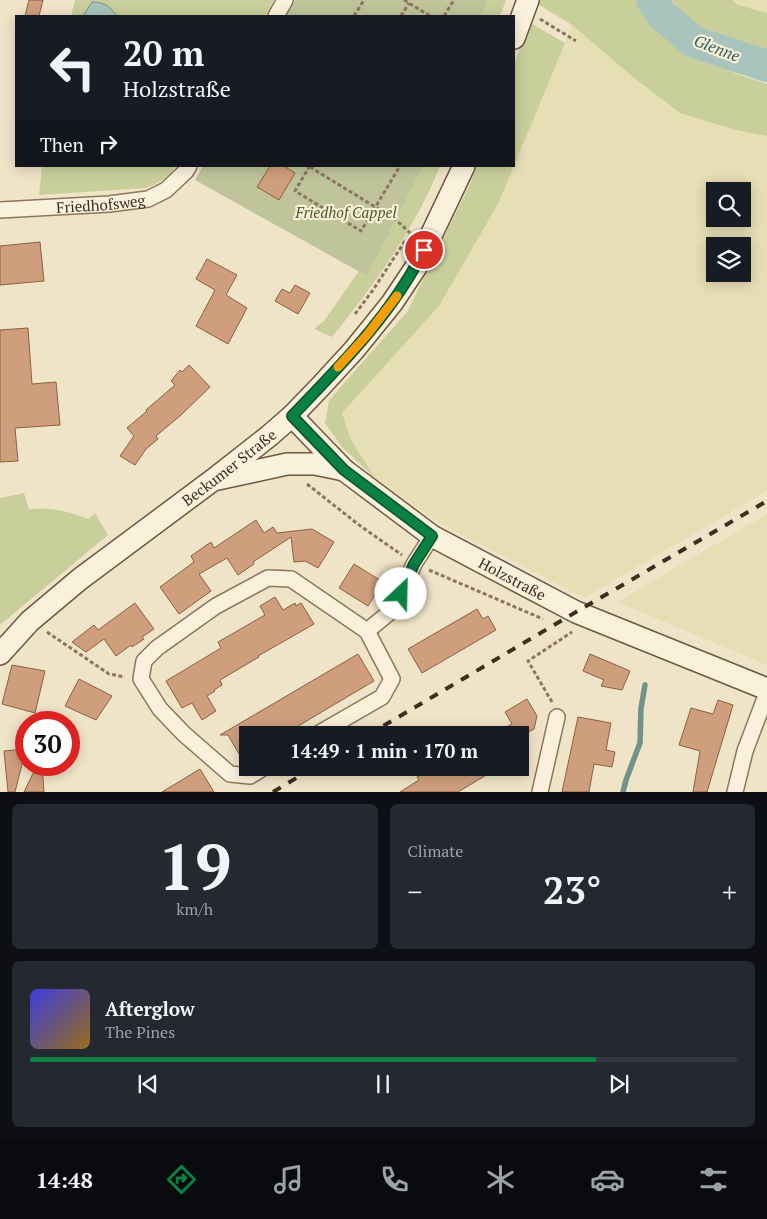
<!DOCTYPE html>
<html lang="en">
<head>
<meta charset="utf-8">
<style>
  :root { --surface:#171b24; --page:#242831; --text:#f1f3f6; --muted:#9ea1a6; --line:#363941; --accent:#0b8043 }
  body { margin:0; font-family:"PT Serif",serif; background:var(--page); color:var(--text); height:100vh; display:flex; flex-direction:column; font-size:19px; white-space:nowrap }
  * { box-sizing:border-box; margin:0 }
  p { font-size:16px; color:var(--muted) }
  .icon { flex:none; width:28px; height:28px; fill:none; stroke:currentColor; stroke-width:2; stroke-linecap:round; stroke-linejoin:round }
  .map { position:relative; height:792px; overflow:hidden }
  .details { display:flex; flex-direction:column; gap:12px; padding:12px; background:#0d0f14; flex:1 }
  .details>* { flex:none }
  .top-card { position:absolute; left:15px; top:15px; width:500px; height:152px; border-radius:0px; box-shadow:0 2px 12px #0003; background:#171b24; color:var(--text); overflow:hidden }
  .buttons { position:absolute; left:706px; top:182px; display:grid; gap:10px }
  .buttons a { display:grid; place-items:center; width:45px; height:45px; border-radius:0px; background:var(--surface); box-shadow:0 2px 12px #0003; font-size:25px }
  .speed { position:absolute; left:15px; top:711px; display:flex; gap:10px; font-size:25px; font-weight:700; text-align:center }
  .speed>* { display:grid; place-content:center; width:65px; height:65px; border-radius:50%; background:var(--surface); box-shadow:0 2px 12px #0003; line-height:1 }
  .speed .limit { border:8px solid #d22; background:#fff; color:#111 }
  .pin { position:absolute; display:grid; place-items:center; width:42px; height:42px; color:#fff; margin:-21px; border:2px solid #fff; border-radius:50%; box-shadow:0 1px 5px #0007 }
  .me { position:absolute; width:55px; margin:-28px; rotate:24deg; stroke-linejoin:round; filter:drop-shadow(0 0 4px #0008) }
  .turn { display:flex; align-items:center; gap:18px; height:105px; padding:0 25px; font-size:22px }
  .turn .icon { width:65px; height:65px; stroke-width:2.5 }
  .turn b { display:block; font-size:35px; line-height:42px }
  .then { display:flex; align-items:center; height:48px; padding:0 25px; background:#0003; gap:10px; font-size:19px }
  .big { font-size:38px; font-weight:700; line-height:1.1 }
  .details .widget { flex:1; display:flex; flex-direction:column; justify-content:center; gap:8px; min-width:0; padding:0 18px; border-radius:8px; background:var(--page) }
  .details .dial { align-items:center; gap:0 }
  .dial b { font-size:65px; line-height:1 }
  .song { display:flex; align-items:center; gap:15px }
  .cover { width:60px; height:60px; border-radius:8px; background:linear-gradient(135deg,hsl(240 70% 55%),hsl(40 70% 35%)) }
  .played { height:5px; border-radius:2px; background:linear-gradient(90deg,var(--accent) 80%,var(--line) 80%) }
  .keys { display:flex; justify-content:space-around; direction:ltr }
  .heat { display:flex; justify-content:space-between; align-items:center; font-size:28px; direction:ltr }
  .details .tiles { flex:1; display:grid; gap:12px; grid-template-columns:1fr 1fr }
  .widget:last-child { grid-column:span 2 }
  .trip { position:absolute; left:239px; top:726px; width:290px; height:50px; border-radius:0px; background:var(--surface); box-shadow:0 2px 12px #0003; font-weight:700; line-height:50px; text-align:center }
  .tab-bar { display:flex; height:80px; justify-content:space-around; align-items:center; background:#090b0e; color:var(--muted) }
  .tab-bar .icon { width:35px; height:35px }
  .tab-bar .current { color:var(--accent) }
  .tab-bar b { font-size:22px; color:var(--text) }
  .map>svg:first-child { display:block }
  .farmland { fill:#e6deb5; fill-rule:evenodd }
  .green { fill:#c9cf9b }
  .cemetery { fill:#bfc49a }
  .water { fill:#a9c4bc; stroke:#6f938a }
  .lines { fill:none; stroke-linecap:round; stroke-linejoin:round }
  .stream { stroke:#6f938a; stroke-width:5.5 }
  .river { stroke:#a9c4bc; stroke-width:32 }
  .building { fill:#cf9f7d; stroke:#8d5f41 }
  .minor-casing { stroke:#8d765c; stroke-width:18 }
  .secondary-casing { stroke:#6f573f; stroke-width:24 }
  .path { stroke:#8d765c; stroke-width:3; stroke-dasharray:4 2.5; stroke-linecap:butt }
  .minor { stroke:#faf1dc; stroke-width:15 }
  .secondary { stroke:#faf1dc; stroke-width:21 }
  .rail { stroke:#3d2e20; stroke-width:4; stroke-dasharray:9 9; stroke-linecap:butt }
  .route-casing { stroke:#07532c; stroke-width:12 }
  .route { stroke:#0b8043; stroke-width:9 }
  .slow { stroke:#f59e0b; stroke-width:9 }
  .labels { text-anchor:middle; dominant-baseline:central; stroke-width:4.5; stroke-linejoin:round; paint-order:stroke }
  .street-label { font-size:15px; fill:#3d2e20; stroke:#f7eed8 }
  .park-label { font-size:15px; font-style:italic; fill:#4d5a26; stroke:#f7eed8 }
  .water-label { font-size:16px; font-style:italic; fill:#2f5d5a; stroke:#f7eed8 }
</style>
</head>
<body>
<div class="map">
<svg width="767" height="792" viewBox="0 0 767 792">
  <rect width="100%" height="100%" fill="#f0e4c8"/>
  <g class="farmland">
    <polygon points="732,0 767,0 767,13 738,5"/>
    <path d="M 572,25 L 628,73 L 680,113 L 735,130 L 767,136 L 767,491 L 584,598 L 439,523 L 375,478 L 351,440 L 342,413 L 439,306 L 499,202 ZM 715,191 L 742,191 L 742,219 L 715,219 ZM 715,246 L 742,246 L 742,274 L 715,274 Z"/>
    <polygon points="767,514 767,665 617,602"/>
  </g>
  <g class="green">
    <polygon points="75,0 274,0 265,16 117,16 110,8 87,9 83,16 71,16"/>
    <polygon points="487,0 506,0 500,16 481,16"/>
    <polygon points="537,0 636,0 653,21 686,51 737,74 767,84 767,136 735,130 680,113 628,73 572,25 536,3"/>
    <polygon points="671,0 732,0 738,5 767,13 767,52 746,48 699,29"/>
    <polygon points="529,22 565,43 514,166 514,65"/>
    <path d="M 42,166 L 176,166 C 166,178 159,184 145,188 L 39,195 Z"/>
    <path d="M 423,166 L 440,166 C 415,229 374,285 332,337 L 314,329 L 324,321 L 359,271 L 367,275 Z"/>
    <polygon points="477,166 514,166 499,202 439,306 342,413 351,440 375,478 342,447 325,423 329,400 407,312 470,184"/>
    <path d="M 24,493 L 29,509 C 50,507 68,511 88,519 L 95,513 L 108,535 L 0,625 L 0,498 Z"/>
  </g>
  <g class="cemetery">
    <polygon points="295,0 487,0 481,16 286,16"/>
    <polygon points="203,166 423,166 367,276 195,180"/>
  </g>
  <path class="water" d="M 92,2 C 105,2 110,7 117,16 L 83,16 Z"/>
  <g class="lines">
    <polyline class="stream" points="623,792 626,780 640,743 641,708 645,685"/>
    <polyline class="river" points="652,0 661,14 694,42 767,66"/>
  </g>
  <g class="building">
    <polygon points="29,0 43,0 39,16 25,16"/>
    <polygon points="270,166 284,166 295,173 279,200 257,187"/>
    <polygon points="40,242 44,281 0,285 0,246"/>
    <polygon points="207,259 237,275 226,295 247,308 228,344 196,326 215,290 196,279"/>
    <polygon points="295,285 310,293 298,314 275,301 282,289 290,293"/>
    <polygon points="28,328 32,384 56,382 60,425 15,428 18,461 0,462 0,330"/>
    <polygon points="189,365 210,387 181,415 156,436 158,439 146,449 135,465 120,456 134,436 127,428 147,411 146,410 175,385 171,381 180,370 182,372"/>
    <polygon points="256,520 264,533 273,527 277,533 312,529 334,542 318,568 305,561 294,562 291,537 253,562 254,564 238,575 227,558 199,574 211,591 179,614 160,587 194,562 191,556 211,542 214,548"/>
    <polygon points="354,564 383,582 368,606 339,588"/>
    <polygon points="275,597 283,610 295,603 296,606 301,603 314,624 258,656 259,657 220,680 222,685 214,690 215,691 207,696 216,711 202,720 192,703 182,708 166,681 221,648 218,642 265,615 260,606"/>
    <polygon points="135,603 154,629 142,637 144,639 132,647 131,645 116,656 104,639 86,652 72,642 94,625 98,630"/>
    <polygon points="477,609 483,619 488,616 496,630 422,673 408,649"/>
    <polygon points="358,654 374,681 283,735 248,735 248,766 246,766 228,735 220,735"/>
    <polygon points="590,654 630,671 622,690 601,686 604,680 583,671"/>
    <polygon points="12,665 45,671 35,713 2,704"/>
    <polygon points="79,679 112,696 96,720 65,706"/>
    <polygon points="527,699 537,716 534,729 523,735 491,735 512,724 505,712"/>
    <polygon points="718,700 733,705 707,792 693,792 700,751 679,745 691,708 713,714"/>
    <polygon points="578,717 611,723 606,750 615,752 612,767 594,764 589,792 562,792"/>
    <polygon points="26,749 15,792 8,792 4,751"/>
    <polygon points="37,765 42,765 44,792 24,792"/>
    <polygon points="434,768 498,768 458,792 400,792 419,780 417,777"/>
    <polygon points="200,769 214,792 162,792"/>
  </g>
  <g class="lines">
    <g class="minor-casing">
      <g id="minor">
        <polyline points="276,16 285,0"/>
        <path id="s1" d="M 0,210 L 109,204 L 148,199 L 166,190 L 186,171 L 189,166"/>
        <polyline points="367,631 395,608 414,564 432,536"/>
        <polyline points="263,768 250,776 230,774 184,734 160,709 141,679 144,661 157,648 216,606 268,578 291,579 367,631 392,679 382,697 316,735"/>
        <polyline points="540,792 557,717"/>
        <polyline points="735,792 745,751 767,693"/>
      </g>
    </g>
    <g class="secondary-casing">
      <g id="secondary">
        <polyline points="514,38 528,0"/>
        <path id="s2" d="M 292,416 L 344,470 L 432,536 L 576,612 L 767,689"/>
        <polyline points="218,479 287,464 315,464 344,470"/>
        <path id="s3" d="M 0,654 L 30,621 L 80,579 L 213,480 L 269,436 L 292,416 L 320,387 L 354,350 L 392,303 L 416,267 L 464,166"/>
      </g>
    </g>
    <g class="path">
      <polyline points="404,0 430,16"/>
      <polyline points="354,16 364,0"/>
      <polyline points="401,16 409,3"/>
      <polyline points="444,16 454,0"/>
      <polyline points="540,19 576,41"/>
      <polyline points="308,166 309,167 295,191 361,231 400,166"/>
      <polyline points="310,167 395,219 410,233"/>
      <polyline points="355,314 373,290 405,241"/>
      <polyline points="307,484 359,525 402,555"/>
      <polyline points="429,570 543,619"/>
      <polyline points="47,632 109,674 125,677"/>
      <polyline points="552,702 528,661 572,632"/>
    </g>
    <use href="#minor" class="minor"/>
    <use href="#secondary" class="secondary"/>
    <g class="rail">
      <polyline points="368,735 576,612 767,501"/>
      <polyline points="273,792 313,768"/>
    </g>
  </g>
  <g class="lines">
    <g class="route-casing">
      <path id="route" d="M 401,594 L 414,564 L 432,536 L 344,470 L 292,416 C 341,365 392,314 424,250"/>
    </g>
    <use href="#route" class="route"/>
    <polyline class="slow" points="338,367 367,335 397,296"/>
  </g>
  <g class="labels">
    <g class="street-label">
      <text stroke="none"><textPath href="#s1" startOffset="101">Friedhofsweg</textPath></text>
      <text stroke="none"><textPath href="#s3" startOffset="296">Beckumer Straße</textPath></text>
      <text stroke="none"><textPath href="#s2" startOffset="276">Holzstraße</textPath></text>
    </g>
    <g class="park-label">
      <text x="346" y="212">Friedhof Cappel</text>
    </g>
    <g class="water-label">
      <text transform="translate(717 48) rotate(21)">Glenne</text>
    </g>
  </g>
</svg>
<div class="buttons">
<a><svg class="icon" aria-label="search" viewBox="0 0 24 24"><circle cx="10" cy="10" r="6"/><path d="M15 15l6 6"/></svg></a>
<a><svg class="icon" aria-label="layers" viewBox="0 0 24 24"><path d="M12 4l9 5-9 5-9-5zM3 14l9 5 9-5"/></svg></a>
</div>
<div class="speed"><div class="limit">30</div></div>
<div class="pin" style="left:424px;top:250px;background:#d93025"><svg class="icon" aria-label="arrive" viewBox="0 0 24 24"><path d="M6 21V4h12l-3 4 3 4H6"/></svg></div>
<svg class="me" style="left:401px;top:594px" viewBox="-20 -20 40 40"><circle r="19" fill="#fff"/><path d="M0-13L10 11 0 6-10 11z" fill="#0b8043"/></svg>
<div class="trip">14:49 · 1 min · 170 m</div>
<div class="top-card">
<div class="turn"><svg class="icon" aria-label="left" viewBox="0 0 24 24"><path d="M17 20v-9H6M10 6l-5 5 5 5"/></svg><div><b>20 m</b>Holzstraße</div></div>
<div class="then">Then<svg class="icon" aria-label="right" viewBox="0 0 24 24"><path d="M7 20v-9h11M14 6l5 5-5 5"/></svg></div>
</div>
</div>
<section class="details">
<div class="tiles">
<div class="widget dial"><b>19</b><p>km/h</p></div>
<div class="widget"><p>Climate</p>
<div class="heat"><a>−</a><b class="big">23°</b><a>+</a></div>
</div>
<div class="widget">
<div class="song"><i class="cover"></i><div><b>Afterglow</b><p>The Pines</p></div></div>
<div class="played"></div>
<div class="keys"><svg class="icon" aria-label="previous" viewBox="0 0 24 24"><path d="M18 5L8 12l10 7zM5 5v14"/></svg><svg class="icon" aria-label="pause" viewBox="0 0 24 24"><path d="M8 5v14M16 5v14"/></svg><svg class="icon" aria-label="next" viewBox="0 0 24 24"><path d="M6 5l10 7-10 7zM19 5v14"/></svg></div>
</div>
</div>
</section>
<nav class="tab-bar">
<b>14:48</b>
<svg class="icon current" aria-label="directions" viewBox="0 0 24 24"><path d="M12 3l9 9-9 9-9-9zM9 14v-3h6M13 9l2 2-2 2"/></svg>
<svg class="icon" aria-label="music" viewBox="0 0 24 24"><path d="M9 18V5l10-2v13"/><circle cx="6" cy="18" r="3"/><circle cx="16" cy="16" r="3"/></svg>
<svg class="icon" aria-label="phone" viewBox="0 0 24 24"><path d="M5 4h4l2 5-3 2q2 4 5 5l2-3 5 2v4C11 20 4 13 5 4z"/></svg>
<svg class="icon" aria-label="climate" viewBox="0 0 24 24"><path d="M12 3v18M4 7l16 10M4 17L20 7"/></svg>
<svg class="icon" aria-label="car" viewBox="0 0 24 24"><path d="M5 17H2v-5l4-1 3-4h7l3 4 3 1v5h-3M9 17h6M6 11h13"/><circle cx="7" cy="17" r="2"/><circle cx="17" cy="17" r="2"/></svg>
<svg class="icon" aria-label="filters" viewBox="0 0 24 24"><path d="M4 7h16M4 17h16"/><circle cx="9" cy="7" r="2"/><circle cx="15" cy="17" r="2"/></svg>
</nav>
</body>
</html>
